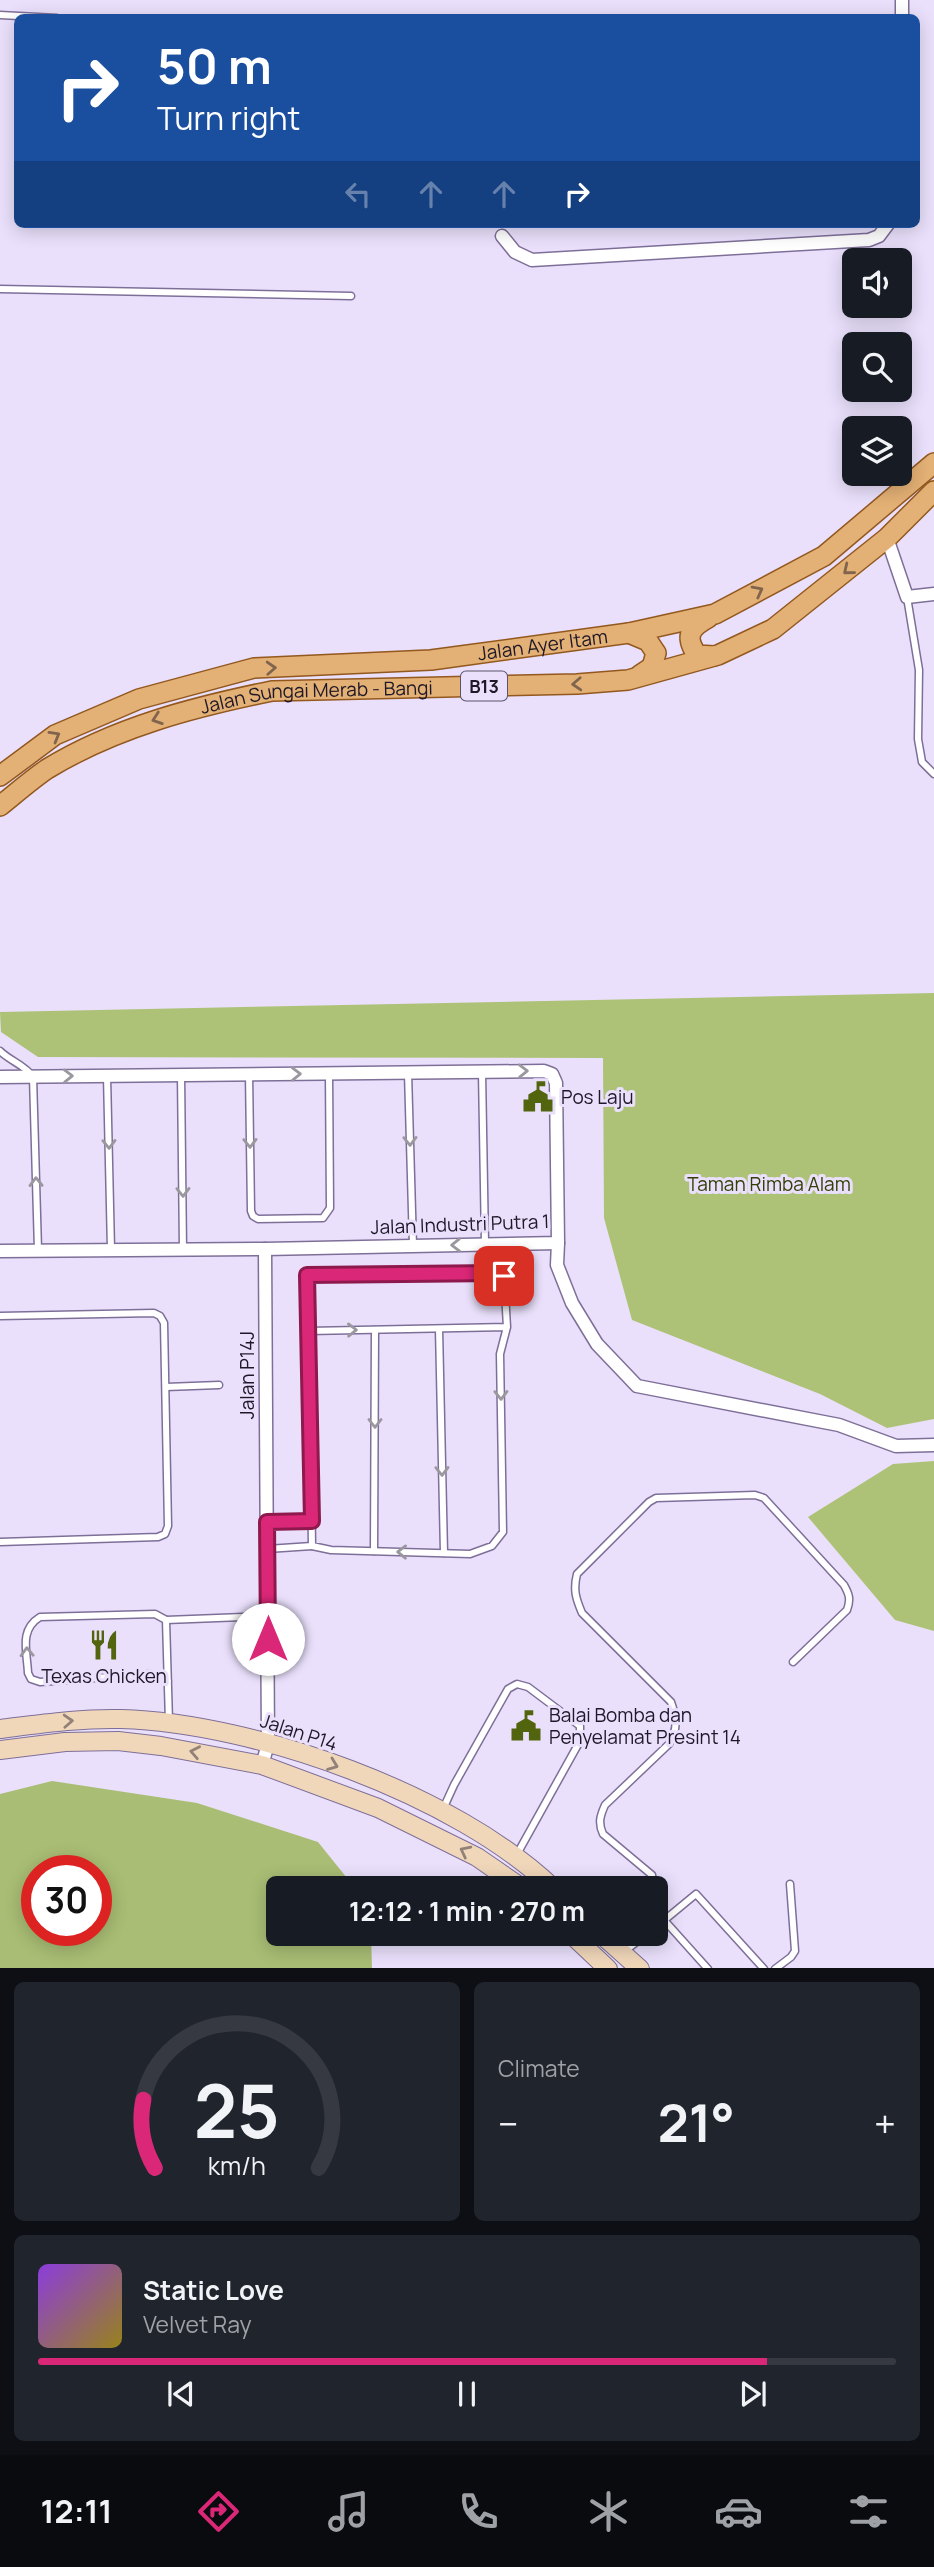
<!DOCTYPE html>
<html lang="en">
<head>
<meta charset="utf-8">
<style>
  :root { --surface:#171b24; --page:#20242c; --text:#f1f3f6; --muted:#9ea1a6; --line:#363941; --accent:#db2777 }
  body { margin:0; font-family:Manrope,sans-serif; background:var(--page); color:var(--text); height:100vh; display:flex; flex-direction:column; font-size:26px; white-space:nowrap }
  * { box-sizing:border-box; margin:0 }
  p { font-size:23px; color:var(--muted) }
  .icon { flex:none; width:38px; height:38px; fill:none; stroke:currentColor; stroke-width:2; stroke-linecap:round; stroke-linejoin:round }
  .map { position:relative; height:1968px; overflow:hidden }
  .panel { display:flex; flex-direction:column; gap:14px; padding:14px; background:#0d0f14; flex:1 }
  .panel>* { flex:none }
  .banner { position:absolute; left:14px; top:14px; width:906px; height:214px; border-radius:10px; box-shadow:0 4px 18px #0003; background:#1a4fa0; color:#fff; overflow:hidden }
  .buttons { position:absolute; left:842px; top:248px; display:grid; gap:14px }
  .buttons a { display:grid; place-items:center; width:70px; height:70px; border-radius:10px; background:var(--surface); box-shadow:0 4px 18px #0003; font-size:35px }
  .speed { position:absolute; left:21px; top:1855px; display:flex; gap:14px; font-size:35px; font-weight:700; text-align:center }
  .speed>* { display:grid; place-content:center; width:91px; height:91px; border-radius:50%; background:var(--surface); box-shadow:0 4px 18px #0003; line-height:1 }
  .speed .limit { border:10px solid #d22; background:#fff; color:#111 }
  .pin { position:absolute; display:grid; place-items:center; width:60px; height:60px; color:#fff; margin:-30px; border-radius:14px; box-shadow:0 4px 10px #0006 }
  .me { position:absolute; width:77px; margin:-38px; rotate:0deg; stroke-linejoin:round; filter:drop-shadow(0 0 5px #0008) }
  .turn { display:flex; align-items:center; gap:24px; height:147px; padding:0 28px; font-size:32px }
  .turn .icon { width:91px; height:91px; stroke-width:2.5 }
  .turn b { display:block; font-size:49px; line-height:60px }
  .lanes { display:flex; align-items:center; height:66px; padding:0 28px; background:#0003; justify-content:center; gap:35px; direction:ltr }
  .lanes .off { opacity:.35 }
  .big { font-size:52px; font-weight:700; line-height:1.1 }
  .panel .card { flex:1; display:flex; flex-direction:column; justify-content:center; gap:10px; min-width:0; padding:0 24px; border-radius:10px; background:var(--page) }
  .panel .dial { align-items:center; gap:0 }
  .dial svg { height:182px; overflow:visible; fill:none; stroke:var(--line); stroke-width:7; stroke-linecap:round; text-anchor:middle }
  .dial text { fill:var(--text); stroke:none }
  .song { display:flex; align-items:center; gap:21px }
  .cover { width:84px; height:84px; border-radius:10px; background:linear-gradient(135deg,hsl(270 70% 55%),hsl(50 70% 35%)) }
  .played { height:7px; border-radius:4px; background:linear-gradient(90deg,var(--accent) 85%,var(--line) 85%) }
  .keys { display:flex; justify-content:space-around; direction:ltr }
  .heat { display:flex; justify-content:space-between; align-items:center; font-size:38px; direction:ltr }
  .panel .tiles { flex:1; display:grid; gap:14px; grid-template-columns:1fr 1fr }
  .card:last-child { grid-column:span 2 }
  .trip { position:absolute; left:266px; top:1876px; width:402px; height:70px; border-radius:10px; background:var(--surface); box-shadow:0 4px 18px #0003; font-weight:700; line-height:70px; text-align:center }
  .menu { display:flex; height:112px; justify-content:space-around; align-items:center; background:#090b0e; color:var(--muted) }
  .menu .icon { width:49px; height:49px }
  .menu .selected { color:var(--accent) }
  .menu b { font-size:32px; color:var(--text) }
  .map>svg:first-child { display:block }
  .green { fill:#a9bd74; fill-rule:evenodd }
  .forest { fill:#adc277 }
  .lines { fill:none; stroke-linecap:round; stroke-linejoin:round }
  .lane-casing { stroke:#7e6f98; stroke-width:9 }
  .street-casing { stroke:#7e6f98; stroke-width:15 }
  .secondary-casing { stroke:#7e6f98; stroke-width:20 }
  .primary-casing { stroke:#92581e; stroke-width:22 }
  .lane { stroke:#fff; stroke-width:6 }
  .street { stroke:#fff; stroke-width:12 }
  .secondary { stroke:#f1d7ba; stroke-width:18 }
  .primary { stroke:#e3b075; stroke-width:19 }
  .oneway { stroke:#80644e }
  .oneway2 { stroke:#9a979e }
  .oneway3 { stroke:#928178 }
  .route-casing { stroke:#8e194d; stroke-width:18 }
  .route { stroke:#db2777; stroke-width:12 }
  .labels { text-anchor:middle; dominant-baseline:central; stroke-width:6; stroke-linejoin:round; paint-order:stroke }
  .shield { fill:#eae0fc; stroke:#5b5468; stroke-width:2 }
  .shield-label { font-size:18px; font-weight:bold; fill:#1e1828 }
  .street-label { font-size:19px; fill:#1e1828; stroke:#eae0fc }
  .poi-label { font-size:19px; fill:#1e1828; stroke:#eae0fc; text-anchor:start }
  .park-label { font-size:19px; fill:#333f05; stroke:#eae0fc }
</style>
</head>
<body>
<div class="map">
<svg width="934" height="1969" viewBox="0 0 934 1969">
  <rect width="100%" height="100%" fill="#eae0fc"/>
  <path class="green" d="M 52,1781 L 197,1803 L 318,1842 L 355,1888 L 278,1888 L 278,1934 L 371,1934 L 372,1968 L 0,1968 L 0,1794 ZM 37,1871 L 96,1871 L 96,1930 L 37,1930 Z"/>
  <g class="forest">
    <polygon points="934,993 934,1419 887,1428 820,1394 632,1320 604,1218 603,1058 38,1057 1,1032 0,1012"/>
    <polygon points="934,1461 934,1631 895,1620 808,1517 893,1464"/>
  </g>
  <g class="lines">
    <g class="lane-casing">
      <g id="lane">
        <polyline points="0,15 57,18"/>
        <polyline points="0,289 351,296"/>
        <polyline points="907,597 919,670 918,739 922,762 934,774"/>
        <path d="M 0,1051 C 10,1061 25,1065 33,1077 L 38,1250"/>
        <polyline points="482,1072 485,1244"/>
        <polyline points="408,1073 413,1246"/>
        <polyline points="249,1074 251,1211 253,1216 258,1219 323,1218 330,1208 329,1074"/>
        <polyline points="181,1075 183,1250"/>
        <polyline points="107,1076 111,1250"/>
        <polyline points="0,1316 154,1313 160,1316 164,1323 168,1526 165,1534 158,1537 0,1542"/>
        <polyline points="439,1329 444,1553"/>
        <polyline points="309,1331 307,1275 499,1273 504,1276 507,1327 500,1354 503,1532 492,1546 470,1554 331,1550 312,1546 309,1331 507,1327"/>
        <polyline points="166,1387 219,1385"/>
        <polyline points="267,1522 312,1521"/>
        <polyline points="267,1549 312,1546"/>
        <polyline points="374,1551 375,1330"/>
        <polyline points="166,1620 267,1616"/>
        <path d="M 168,1681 L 150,1674 L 40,1682 L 31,1679 L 28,1673 C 27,1651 19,1630 40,1617 L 155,1614 L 166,1620 L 169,1722"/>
        <polyline points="443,1809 454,1785 508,1689 517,1684 528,1687 580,1726 580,1741 516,1856"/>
        <path d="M 654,1888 L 652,1875 L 603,1834 C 598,1823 600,1816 605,1805 L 669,1744 C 678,1728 677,1719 671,1702 L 582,1613 C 576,1599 573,1590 577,1574 L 649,1502 L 656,1498 L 755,1495 L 764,1498 L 844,1585 C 849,1594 851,1599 847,1610 L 793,1662"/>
        <polyline points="656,1911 708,1969"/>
        <polyline points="656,1927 696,1894 764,1969"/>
        <polyline points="625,1951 647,1934"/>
        <polyline points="775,1969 791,1957 795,1951 790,1884"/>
      </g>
    </g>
    <g class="street-casing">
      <g id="street">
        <polyline points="902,0 902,18"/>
        <polyline points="502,236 515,252 532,260 869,240 879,236 888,224"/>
        <polyline points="887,538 907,597 934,594"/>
        <polyline points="0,1077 544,1071 552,1074 556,1083 558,1243 265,1249 0,1251"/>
        <polyline points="558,1243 557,1265 572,1303 597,1344 637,1386 839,1425 896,1446 934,1445"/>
        <polyline points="262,1765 268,1744 265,1249"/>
      </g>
    </g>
    <g class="secondary-casing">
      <g id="secondary">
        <path d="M 0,1729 C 40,1724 81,1718 121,1719 C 256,1723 456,1795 553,1888"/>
        <polyline points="0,1750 65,1742 118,1741 161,1746 262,1765 378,1808 477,1857 522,1888"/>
        <polyline points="571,1934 608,1969"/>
        <polyline points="601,1934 640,1969"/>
      </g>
    </g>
    <g class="primary-casing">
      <g id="primary">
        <path d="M 708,618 C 690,628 684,636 697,655 L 714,656"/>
        <polyline points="629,633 648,641 656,653 652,667 640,675"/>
        <path id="s1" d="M 0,776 L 55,735 L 139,699 L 254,668 L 431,660 L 629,633 L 715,614 L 824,556 L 934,463"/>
        <path id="s2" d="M 0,806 C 15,794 31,780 47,769 C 116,727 194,707 272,691 L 577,684 L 628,680 L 718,655 L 773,629 L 887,538 L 934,491"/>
      </g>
    </g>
    <use href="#lane" class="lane"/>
    <use href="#street" class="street"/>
    <use href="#secondary" class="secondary"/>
    <use href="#primary" class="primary"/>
  </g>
  <defs><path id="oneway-chevron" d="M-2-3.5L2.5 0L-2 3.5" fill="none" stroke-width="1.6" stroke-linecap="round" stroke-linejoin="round" transform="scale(1.75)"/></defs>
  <g class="oneway">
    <use href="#oneway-chevron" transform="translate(848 570) rotate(141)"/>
    <use href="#oneway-chevron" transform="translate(758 591) rotate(-28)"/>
    <use href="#oneway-chevron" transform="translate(271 668) rotate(-3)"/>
    <use href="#oneway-chevron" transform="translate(577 684) rotate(177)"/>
    <use href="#oneway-chevron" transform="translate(157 719) rotate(161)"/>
    <use href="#oneway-chevron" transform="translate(55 736) rotate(-30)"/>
  </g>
  <g class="oneway2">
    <use href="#oneway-chevron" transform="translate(523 1071) rotate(-1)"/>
    <use href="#oneway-chevron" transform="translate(296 1074) rotate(-1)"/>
    <use href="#oneway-chevron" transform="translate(68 1076) rotate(-1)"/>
    <use href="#oneway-chevron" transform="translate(410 1141) rotate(89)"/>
    <use href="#oneway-chevron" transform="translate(250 1143) rotate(89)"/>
    <use href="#oneway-chevron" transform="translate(109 1144) rotate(89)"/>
    <use href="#oneway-chevron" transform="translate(36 1182) rotate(-91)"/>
    <use href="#oneway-chevron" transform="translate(183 1192) rotate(89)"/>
    <use href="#oneway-chevron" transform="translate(456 1245) rotate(179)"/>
    <use href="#oneway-chevron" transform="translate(352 1330) rotate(-1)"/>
    <use href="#oneway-chevron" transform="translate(501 1395) rotate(89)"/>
    <use href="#oneway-chevron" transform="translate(375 1423) rotate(90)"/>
    <use href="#oneway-chevron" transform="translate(442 1471) rotate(89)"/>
    <use href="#oneway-chevron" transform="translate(402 1552) rotate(-179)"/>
    <use href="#oneway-chevron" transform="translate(27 1652) rotate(-92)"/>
  </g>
  <g class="oneway3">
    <use href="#oneway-chevron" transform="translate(68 1721) rotate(-3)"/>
    <use href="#oneway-chevron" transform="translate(195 1752) rotate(-169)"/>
    <use href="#oneway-chevron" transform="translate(333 1765) rotate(21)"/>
    <use href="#oneway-chevron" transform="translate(465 1851) rotate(-153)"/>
  </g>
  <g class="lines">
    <g class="route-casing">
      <polyline id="route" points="268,1639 267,1522 312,1521 307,1275 499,1273 504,1276"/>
    </g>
    <use href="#route" class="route"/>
  </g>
  <defs>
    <g id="civic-bare" transform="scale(2.415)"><path d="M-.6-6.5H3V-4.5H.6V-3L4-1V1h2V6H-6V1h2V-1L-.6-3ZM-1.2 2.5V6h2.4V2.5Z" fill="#52640d" stroke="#eae0fc" stroke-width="2.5" paint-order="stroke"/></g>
    <g id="restaurant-bare" transform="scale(2.415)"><path d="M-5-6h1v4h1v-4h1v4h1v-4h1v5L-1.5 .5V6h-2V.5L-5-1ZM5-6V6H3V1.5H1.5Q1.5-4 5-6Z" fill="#52640d" stroke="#eae0fc" stroke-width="2.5" paint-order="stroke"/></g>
  </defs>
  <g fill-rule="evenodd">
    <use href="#civic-bare" x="538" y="1097"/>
    <use href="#restaurant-bare" x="104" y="1645"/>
    <use href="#civic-bare" x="526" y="1726"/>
  </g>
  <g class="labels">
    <rect class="shield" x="461" y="671.5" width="46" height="29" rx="5"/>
    <g class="shield-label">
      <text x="484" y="686">B13</text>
    </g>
    <g class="street-label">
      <text stroke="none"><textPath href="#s1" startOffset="569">Jalan Ayer Itam</textPath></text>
      <text stroke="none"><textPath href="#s2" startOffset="343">Jalan Sungai Merab - Bangi</textPath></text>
      <text transform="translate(460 1224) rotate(-2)">Jalan Industri Putra 1</text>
      <text transform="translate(247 1375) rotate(-90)">Jalan P14J</text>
      <text transform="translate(299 1732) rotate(18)">Jalan P14</text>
    </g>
    <g class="poi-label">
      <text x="561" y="1097">Pos Laju</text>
      <text x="104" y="1676" text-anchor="middle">Texas Chicken</text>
      <text x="549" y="1715">Balai Bomba dan<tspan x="549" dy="22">Penyelamat Presint 14</tspan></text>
    </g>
    <g class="park-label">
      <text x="769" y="1184">Taman Rimba Alam</text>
    </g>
  </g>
</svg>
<div class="buttons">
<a><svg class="icon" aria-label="sound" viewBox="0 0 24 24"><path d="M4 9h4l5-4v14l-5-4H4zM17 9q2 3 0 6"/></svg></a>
<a><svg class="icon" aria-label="search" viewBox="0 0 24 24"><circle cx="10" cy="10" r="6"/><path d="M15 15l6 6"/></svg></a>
<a><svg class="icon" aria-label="layers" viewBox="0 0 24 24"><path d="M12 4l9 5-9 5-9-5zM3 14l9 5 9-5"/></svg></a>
</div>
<div class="speed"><div class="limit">30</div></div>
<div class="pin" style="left:504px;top:1276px;background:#d93025"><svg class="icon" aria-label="arrive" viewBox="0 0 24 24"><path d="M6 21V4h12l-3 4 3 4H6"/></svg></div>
<svg class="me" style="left:268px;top:1639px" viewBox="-20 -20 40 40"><circle r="19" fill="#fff"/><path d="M0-13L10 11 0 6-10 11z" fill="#db2777"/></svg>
<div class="trip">12:12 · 1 min · 270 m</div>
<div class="banner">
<div class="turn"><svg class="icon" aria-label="right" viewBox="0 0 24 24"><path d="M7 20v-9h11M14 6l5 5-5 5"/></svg><div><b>50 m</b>Turn right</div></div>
<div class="lanes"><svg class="icon off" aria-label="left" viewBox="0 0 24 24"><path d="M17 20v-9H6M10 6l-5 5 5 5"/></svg><svg class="icon off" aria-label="ahead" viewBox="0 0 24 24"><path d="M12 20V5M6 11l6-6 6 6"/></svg><svg class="icon off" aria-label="ahead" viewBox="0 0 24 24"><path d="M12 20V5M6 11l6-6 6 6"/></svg><svg class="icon" aria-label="right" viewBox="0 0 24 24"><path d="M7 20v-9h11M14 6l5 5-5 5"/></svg></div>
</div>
</div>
<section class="panel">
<div class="tiles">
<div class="card dial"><svg viewBox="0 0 100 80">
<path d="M14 69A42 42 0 1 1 86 69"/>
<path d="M14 69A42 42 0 0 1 9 39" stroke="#db2777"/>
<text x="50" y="56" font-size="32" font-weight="700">25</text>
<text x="50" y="72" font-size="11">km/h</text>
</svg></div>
<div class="card"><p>Climate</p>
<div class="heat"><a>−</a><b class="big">21°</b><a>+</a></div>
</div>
<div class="card">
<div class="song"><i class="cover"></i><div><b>Static Love</b><p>Velvet Ray</p></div></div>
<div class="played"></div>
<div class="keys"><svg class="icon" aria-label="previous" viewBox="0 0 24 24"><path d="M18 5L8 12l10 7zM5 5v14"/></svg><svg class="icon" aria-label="pause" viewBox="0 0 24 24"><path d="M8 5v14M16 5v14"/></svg><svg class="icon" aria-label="next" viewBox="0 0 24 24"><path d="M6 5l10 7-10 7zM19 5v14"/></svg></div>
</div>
</div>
</section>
<nav class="menu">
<b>12:11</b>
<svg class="icon selected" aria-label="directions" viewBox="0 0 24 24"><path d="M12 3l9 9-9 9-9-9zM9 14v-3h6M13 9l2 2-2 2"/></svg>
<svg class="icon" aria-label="music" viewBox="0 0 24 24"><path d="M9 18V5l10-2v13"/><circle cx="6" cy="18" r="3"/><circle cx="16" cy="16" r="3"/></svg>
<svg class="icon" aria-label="phone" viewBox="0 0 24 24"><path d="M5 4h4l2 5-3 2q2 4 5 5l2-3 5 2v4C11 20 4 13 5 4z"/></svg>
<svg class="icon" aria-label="climate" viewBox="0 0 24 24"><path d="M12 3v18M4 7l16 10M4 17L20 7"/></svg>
<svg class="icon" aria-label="car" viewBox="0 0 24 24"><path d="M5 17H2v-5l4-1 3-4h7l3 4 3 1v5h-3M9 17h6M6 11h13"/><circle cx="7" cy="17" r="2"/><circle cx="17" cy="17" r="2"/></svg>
<svg class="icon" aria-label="filters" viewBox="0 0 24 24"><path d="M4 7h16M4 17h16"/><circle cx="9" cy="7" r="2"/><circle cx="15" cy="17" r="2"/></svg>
</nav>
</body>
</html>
